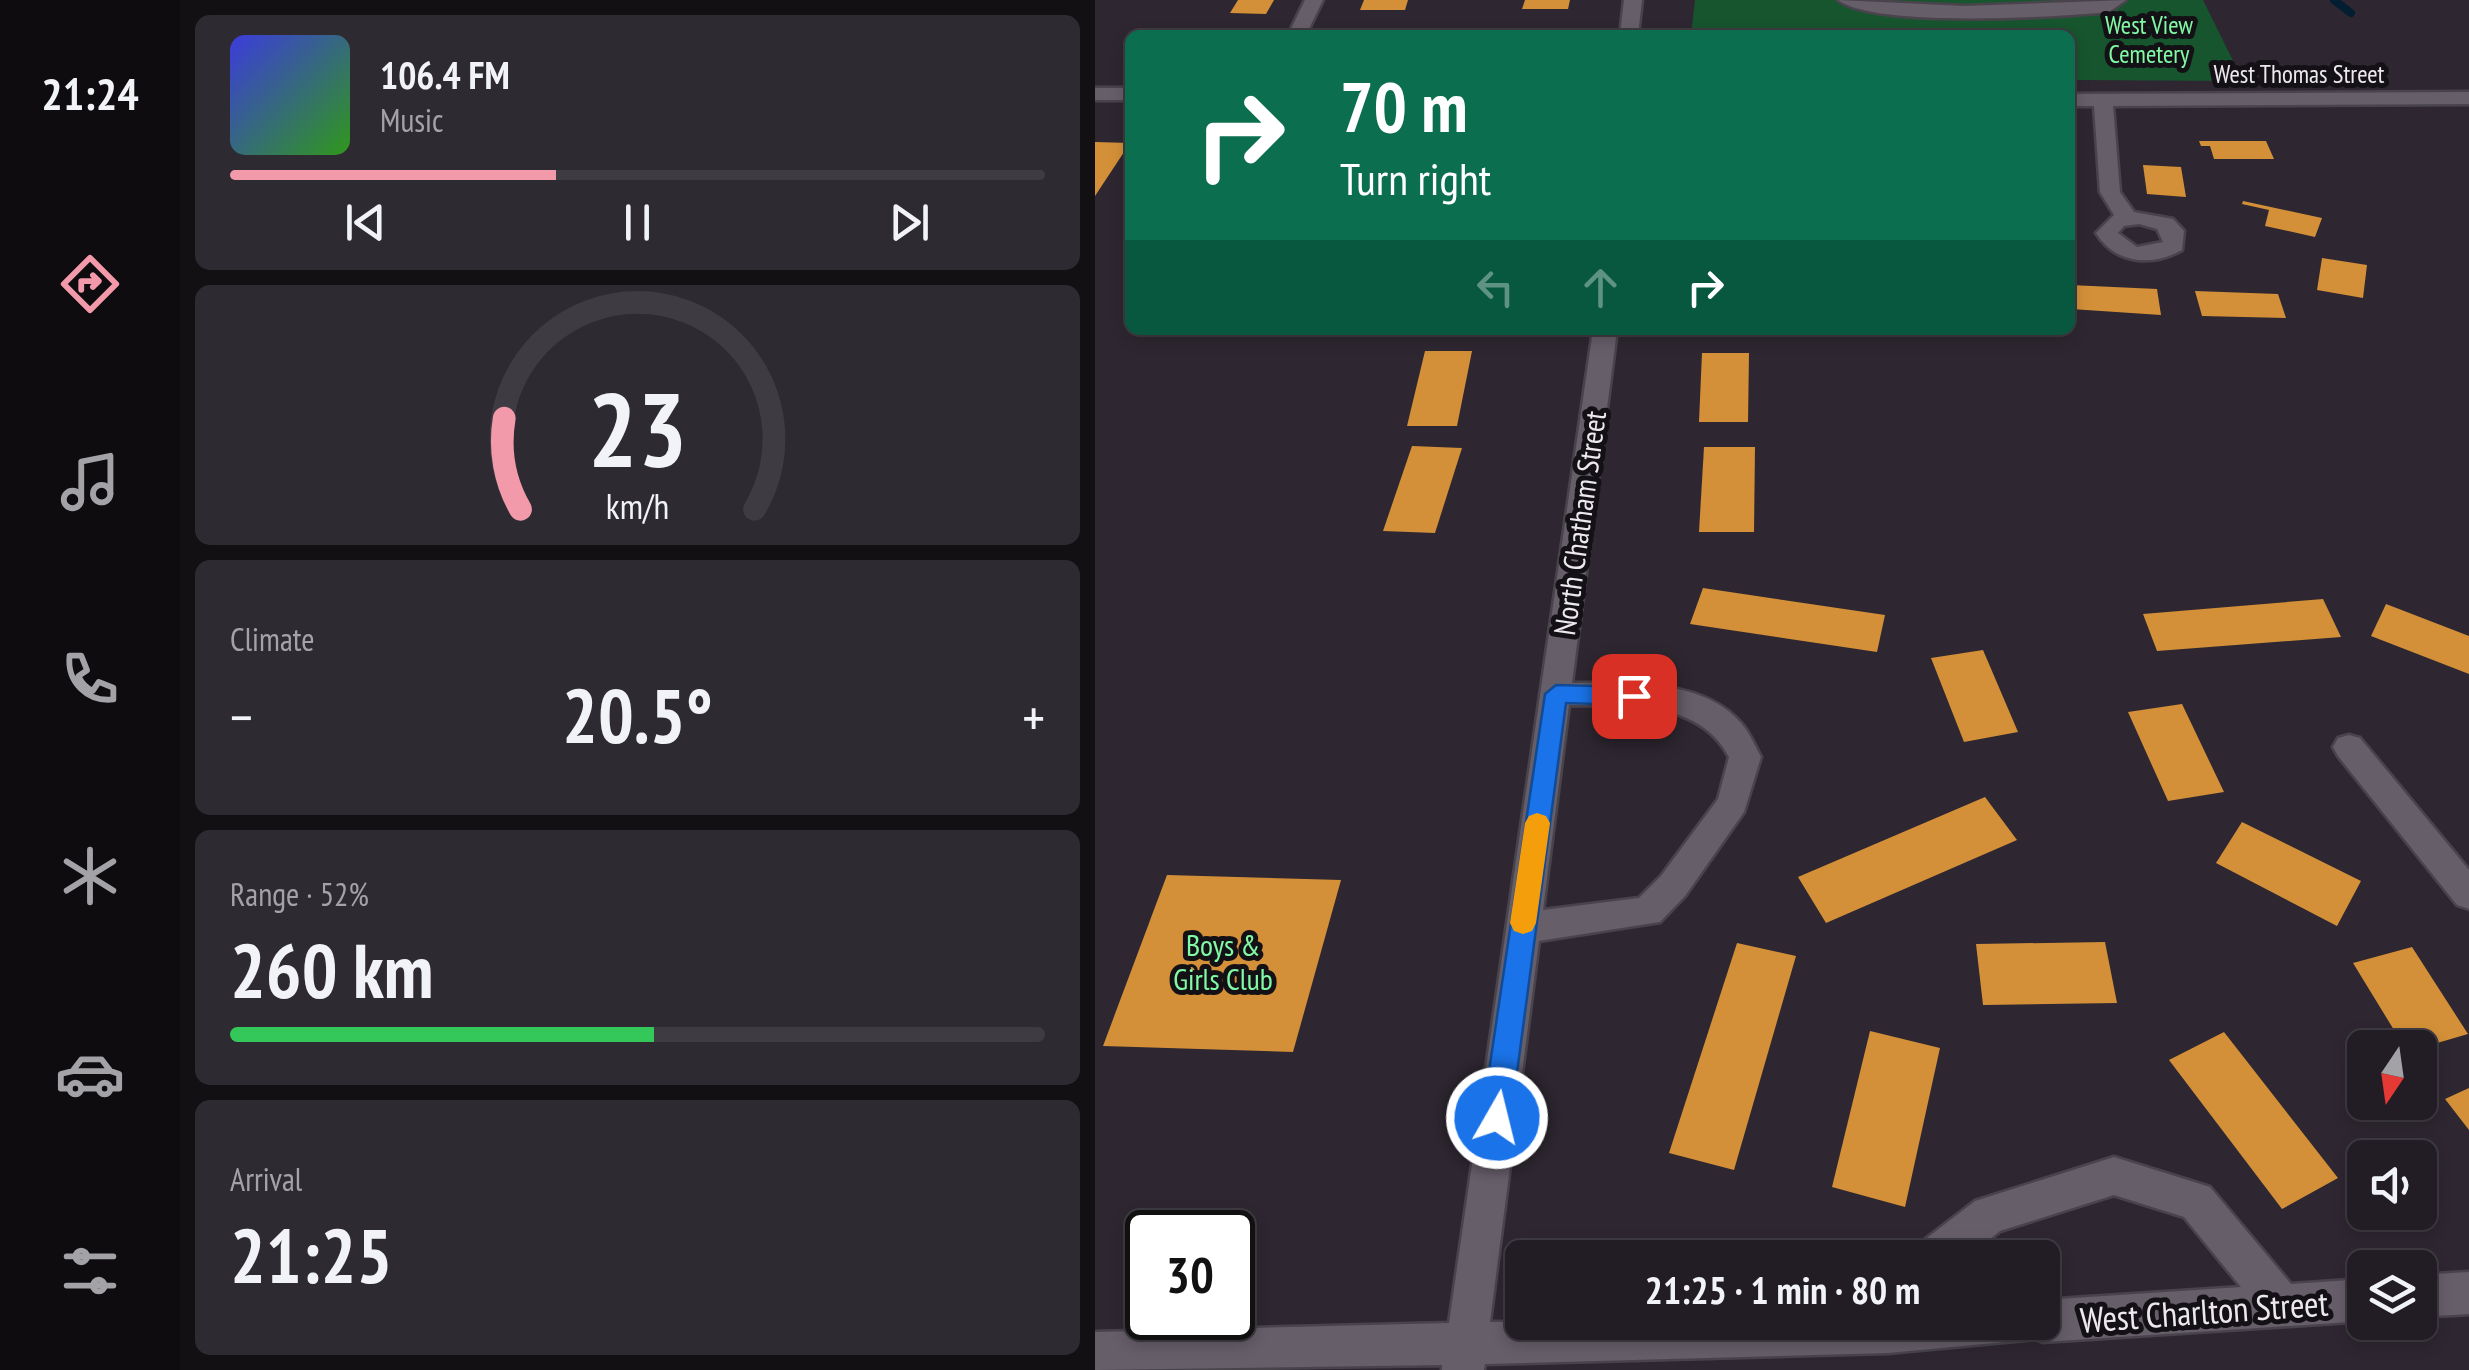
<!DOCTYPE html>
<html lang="en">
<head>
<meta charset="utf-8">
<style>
  :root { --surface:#221d25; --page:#2e2a32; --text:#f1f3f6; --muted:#a2a2a7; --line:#3f3b42; --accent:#f39aaa }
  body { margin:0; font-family:"PT Sans Narrow",sans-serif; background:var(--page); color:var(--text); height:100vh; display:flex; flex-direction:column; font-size:38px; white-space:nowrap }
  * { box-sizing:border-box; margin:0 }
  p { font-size:32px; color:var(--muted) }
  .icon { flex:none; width:55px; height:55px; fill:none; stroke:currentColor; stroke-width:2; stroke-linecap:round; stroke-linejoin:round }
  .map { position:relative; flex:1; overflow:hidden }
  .side { display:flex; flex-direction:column; gap:15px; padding:15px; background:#131014; width:915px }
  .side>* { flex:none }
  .guide { position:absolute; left:30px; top:30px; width:950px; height:305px; border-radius:15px; box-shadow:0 5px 15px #0003,0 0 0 2px var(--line); background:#0b6e4f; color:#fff; overflow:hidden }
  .needle { width:65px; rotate:193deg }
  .buttons { position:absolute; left:1252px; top:1030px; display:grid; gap:20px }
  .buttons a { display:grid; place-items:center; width:90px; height:90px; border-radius:15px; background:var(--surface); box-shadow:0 5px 15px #0003,0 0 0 2px var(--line); font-size:50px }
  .speed { position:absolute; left:30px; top:1210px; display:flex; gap:20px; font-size:50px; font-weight:700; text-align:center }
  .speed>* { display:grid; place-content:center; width:130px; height:130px; border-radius:50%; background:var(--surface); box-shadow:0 5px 15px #0003,0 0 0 2px var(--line); line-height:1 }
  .speed .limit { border:5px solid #111; border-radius:15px; background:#fff; color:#111 }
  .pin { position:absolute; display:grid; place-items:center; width:85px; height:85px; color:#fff; margin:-42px; border-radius:20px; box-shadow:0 5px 15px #0006 }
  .me { position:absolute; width:110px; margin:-55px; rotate:8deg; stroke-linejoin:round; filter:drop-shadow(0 0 8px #0008) }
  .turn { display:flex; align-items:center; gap:35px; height:210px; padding:0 50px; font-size:45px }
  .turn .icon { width:130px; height:130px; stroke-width:2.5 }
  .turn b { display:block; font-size:70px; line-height:85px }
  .lanes { display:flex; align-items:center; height:95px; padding:0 50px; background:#0003; justify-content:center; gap:50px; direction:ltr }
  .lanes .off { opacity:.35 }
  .big { font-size:75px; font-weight:700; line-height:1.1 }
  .side .widget { flex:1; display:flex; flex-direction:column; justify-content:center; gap:15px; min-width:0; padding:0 35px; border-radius:15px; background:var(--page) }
  .side .dial { align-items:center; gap:0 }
  .dial svg { height:260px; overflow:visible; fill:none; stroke:var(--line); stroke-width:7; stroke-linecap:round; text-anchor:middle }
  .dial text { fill:var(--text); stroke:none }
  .song { display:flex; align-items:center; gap:30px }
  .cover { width:120px; height:120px; border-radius:15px; background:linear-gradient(135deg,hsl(240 70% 55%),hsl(110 70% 35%)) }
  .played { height:10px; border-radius:5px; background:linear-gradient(90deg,var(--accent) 40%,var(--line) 40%) }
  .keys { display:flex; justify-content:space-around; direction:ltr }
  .heat { display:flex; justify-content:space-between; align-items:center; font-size:55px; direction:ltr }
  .charge { height:15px; border-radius:8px; background:linear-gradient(90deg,#34c759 52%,var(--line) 0) }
  .trip { position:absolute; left:410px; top:1240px; width:555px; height:100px; border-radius:15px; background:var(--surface); box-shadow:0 5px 15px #0003,0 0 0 2px var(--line); font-weight:700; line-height:100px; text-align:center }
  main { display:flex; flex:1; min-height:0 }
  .dock { display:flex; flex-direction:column; width:180px; justify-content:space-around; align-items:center; background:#0e0c0f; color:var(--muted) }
  .dock .icon { width:70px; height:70px }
  .dock .current { color:var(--accent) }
  .dock b { font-size:45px; color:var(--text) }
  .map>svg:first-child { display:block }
  .green { fill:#17552e }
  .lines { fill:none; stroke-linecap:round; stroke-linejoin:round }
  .stream { stroke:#031d31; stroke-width:8 }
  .building { fill:#d39038 }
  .minor-casing { stroke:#49444c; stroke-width:5 }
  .minor { fill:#665e69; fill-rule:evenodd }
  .route { fill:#1a73e8; stroke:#114b97; stroke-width:2.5 }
  .slow { fill:#f59e0b }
  .labels { text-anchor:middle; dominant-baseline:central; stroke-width:10; stroke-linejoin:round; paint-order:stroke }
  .far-park-label { font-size:25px; fill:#81f9a5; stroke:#141116 }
  .far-street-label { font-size:25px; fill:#ece8ee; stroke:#141116 }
  .street-label { font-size:30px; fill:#ece8ee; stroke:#141116 }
  .park-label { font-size:30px; fill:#81f9a5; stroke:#141116 }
  .near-street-label { font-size:35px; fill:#ece8ee; stroke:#141116 }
</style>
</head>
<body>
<main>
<nav class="dock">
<b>21:24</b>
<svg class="icon current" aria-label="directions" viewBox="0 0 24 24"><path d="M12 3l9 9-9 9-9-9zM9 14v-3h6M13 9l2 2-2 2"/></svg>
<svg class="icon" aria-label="music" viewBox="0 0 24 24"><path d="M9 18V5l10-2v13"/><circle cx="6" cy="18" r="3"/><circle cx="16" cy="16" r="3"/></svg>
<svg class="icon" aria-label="phone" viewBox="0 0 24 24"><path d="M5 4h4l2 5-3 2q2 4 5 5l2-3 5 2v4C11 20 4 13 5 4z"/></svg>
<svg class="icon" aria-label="climate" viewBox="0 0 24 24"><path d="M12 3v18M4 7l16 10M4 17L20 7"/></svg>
<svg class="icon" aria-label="car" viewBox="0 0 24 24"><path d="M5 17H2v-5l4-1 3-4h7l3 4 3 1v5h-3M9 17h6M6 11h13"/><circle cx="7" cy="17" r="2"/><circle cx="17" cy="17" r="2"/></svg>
<svg class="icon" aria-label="filters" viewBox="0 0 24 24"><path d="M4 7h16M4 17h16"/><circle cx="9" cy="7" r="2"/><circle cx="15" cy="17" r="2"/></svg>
</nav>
<section class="side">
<div class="widget">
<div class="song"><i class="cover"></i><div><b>106.4 FM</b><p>Music</p></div></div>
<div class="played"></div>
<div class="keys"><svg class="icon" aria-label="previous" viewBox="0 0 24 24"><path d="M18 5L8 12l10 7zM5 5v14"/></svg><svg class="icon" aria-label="pause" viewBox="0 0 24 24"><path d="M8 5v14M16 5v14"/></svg><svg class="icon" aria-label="next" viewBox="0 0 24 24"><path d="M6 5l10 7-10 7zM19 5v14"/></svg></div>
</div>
<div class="widget dial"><svg viewBox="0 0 100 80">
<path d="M14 69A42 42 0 1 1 86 69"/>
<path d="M14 69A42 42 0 0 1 9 41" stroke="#f39aaa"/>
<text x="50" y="56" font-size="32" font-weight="700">23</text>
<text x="50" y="72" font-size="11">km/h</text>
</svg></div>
<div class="widget"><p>Climate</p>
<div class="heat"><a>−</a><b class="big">20.5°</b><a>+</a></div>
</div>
<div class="widget"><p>Range · 52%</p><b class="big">260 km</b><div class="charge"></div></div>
<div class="widget"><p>Arrival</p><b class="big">21:25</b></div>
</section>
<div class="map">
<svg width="1374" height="1370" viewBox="0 0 1374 1370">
  <rect width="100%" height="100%" fill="#2e2731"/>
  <polygon class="green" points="600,0 1108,0 1148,81 975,80 975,35 596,35"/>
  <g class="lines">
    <polyline class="stream" points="1239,0 1256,13"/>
  </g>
  <g class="building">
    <polygon points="143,0 179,0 171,14 135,13"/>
    <polygon points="269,0 313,0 310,10 265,10"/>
    <polygon points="430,0 475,0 473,9 427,9"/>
    <polygon points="1104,141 1171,141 1179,159 1119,159 1115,146 1106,146"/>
    <polygon points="0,142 35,143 0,196"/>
    <polygon points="1048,165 1086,167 1091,197 1052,194"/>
    <polygon points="1148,201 1227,218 1220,237 1170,226 1174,210 1147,204"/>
    <polygon points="1227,258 1272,265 1268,298 1222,290"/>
    <polygon points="975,285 1062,289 1066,315 976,309"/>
    <polygon points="1100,291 1183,294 1191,318 1107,316"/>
    <polygon points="330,351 377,351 362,426 312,426"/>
    <polygon points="607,353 654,353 653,422 604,422"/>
    <polygon points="317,446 367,448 340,533 288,531"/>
    <polygon points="609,447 660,447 659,532 604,532"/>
    <polygon points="608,588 790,615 782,652 595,624"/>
    <polygon points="1228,599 1246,637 1062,651 1048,614"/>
    <polygon points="1291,604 1374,636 1374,674 1276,636"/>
    <polygon points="888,650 923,732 869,742 836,658"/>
    <polygon points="1087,704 1129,792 1073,801 1033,712"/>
    <polygon points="890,797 922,840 731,923 703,877"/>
    <polygon points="1147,822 1266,881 1242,926 1121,863"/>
    <polygon points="72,875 246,880 198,1052 8,1046"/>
    <polygon points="1010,942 1022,1003 888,1005 881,944"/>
    <polygon points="642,943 701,956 639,1170 574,1153"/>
    <polygon points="1317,947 1373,1034 1325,1048 1310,1048 1258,963"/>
    <polygon points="775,1031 845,1048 810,1207 737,1187"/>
    <polygon points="1129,1032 1243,1178 1187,1209 1074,1060"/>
    <polygon points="1374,1088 1374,1130 1350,1099"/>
  </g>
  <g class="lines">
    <g class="minor-casing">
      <g id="minor">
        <polygon points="210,0 228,0 211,35 193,35"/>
        <polygon points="529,0 547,0 543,35 525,35"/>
        <path d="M 743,0 L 869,6 L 1031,0 L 1014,12 C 963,17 779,28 743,0 Z"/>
        <rect x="0" y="88" width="35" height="12"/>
        <path d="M 1374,92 L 1374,104 L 1018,106 L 1025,192 L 1039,212 L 1078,219 L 1089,231 L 1087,250 C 1057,267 1020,264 1001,233 L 1019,215 L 1005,192 L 999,106 L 975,106 L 975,94 ZM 1044,224 L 1062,229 L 1068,242 L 1042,247 L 1023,233 L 1029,226 Z"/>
        <path d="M 498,330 L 522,330 L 477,683 C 530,683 607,678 646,723 C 655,733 660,746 666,757 L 649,812 L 590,896 L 565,922 L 444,941 L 395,1322 L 948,1322 L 948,1300 L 1146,1287 L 1089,1217 L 1019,1195 L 905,1231 L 871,1258 L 818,1258 L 824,1244 L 880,1201 L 1019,1157 L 1115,1187 L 1196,1284 L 1270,1279 L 1270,1321 L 948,1342 L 941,1339 L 793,1353 L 390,1364 L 389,1370 L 347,1370 L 347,1365 L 0,1370 L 0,1332 L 354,1323 ZM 474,705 C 530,706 604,699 634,757 L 623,799 L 566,876 L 544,898 L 448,910 Z"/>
        <polygon points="1254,735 1265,738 1374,870 1374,909 1362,905 1243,756 1238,747 1243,738"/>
        <polygon points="1374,1272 1374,1314 1325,1317 1325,1275"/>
      </g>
    </g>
    <use href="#minor" class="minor"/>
  </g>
  <polygon class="route" points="461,685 539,687 550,696 539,705 471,703 416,1118 412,1127 402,1131 392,1127 387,1118 450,694"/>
  <polygon class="slow" points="442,813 451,816 455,823 441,923 437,931 428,934 419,931 415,923 430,823 434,816"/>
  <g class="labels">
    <g class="far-park-label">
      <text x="1054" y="25">West View<tspan x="1054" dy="29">Cemetery</tspan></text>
    </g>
    <g class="far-street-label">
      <text x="1204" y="74">West Thomas Street</text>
    </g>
    <g class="street-label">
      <text transform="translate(484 523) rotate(-82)">North Chatham Street</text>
    </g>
    <g class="park-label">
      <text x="128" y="944">Boys &amp;<tspan x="128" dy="34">Girls Club</tspan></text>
    </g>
    <g class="near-street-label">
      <text transform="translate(1109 1311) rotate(-4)">West Charlton Street</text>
    </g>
  </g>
</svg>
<div class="buttons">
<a><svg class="needle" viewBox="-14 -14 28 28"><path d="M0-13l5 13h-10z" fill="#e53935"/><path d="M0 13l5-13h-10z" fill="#a2a2a7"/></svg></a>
<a><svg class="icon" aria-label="sound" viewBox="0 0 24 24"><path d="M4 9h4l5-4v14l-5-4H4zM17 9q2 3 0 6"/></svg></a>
<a><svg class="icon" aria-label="layers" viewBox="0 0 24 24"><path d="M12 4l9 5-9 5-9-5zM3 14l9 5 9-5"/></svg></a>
</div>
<div class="speed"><div class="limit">30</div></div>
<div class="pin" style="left:539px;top:696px;background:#d93025"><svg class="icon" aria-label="arrive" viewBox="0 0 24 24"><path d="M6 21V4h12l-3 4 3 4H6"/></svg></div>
<svg class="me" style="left:402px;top:1118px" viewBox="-20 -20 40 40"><circle r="17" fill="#1a73e8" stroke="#fff" stroke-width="3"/><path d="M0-11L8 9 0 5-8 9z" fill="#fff"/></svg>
<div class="trip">21:25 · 1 min · 80 m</div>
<div class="guide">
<div class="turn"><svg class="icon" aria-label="right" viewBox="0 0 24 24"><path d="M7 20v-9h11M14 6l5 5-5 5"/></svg><div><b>70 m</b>Turn right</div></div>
<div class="lanes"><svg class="icon off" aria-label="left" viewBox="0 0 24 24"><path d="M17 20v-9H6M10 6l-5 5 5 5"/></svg><svg class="icon off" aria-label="ahead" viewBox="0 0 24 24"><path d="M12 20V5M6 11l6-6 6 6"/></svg><svg class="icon" aria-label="right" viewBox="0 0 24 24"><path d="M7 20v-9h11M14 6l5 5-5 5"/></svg></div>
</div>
</div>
</main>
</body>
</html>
